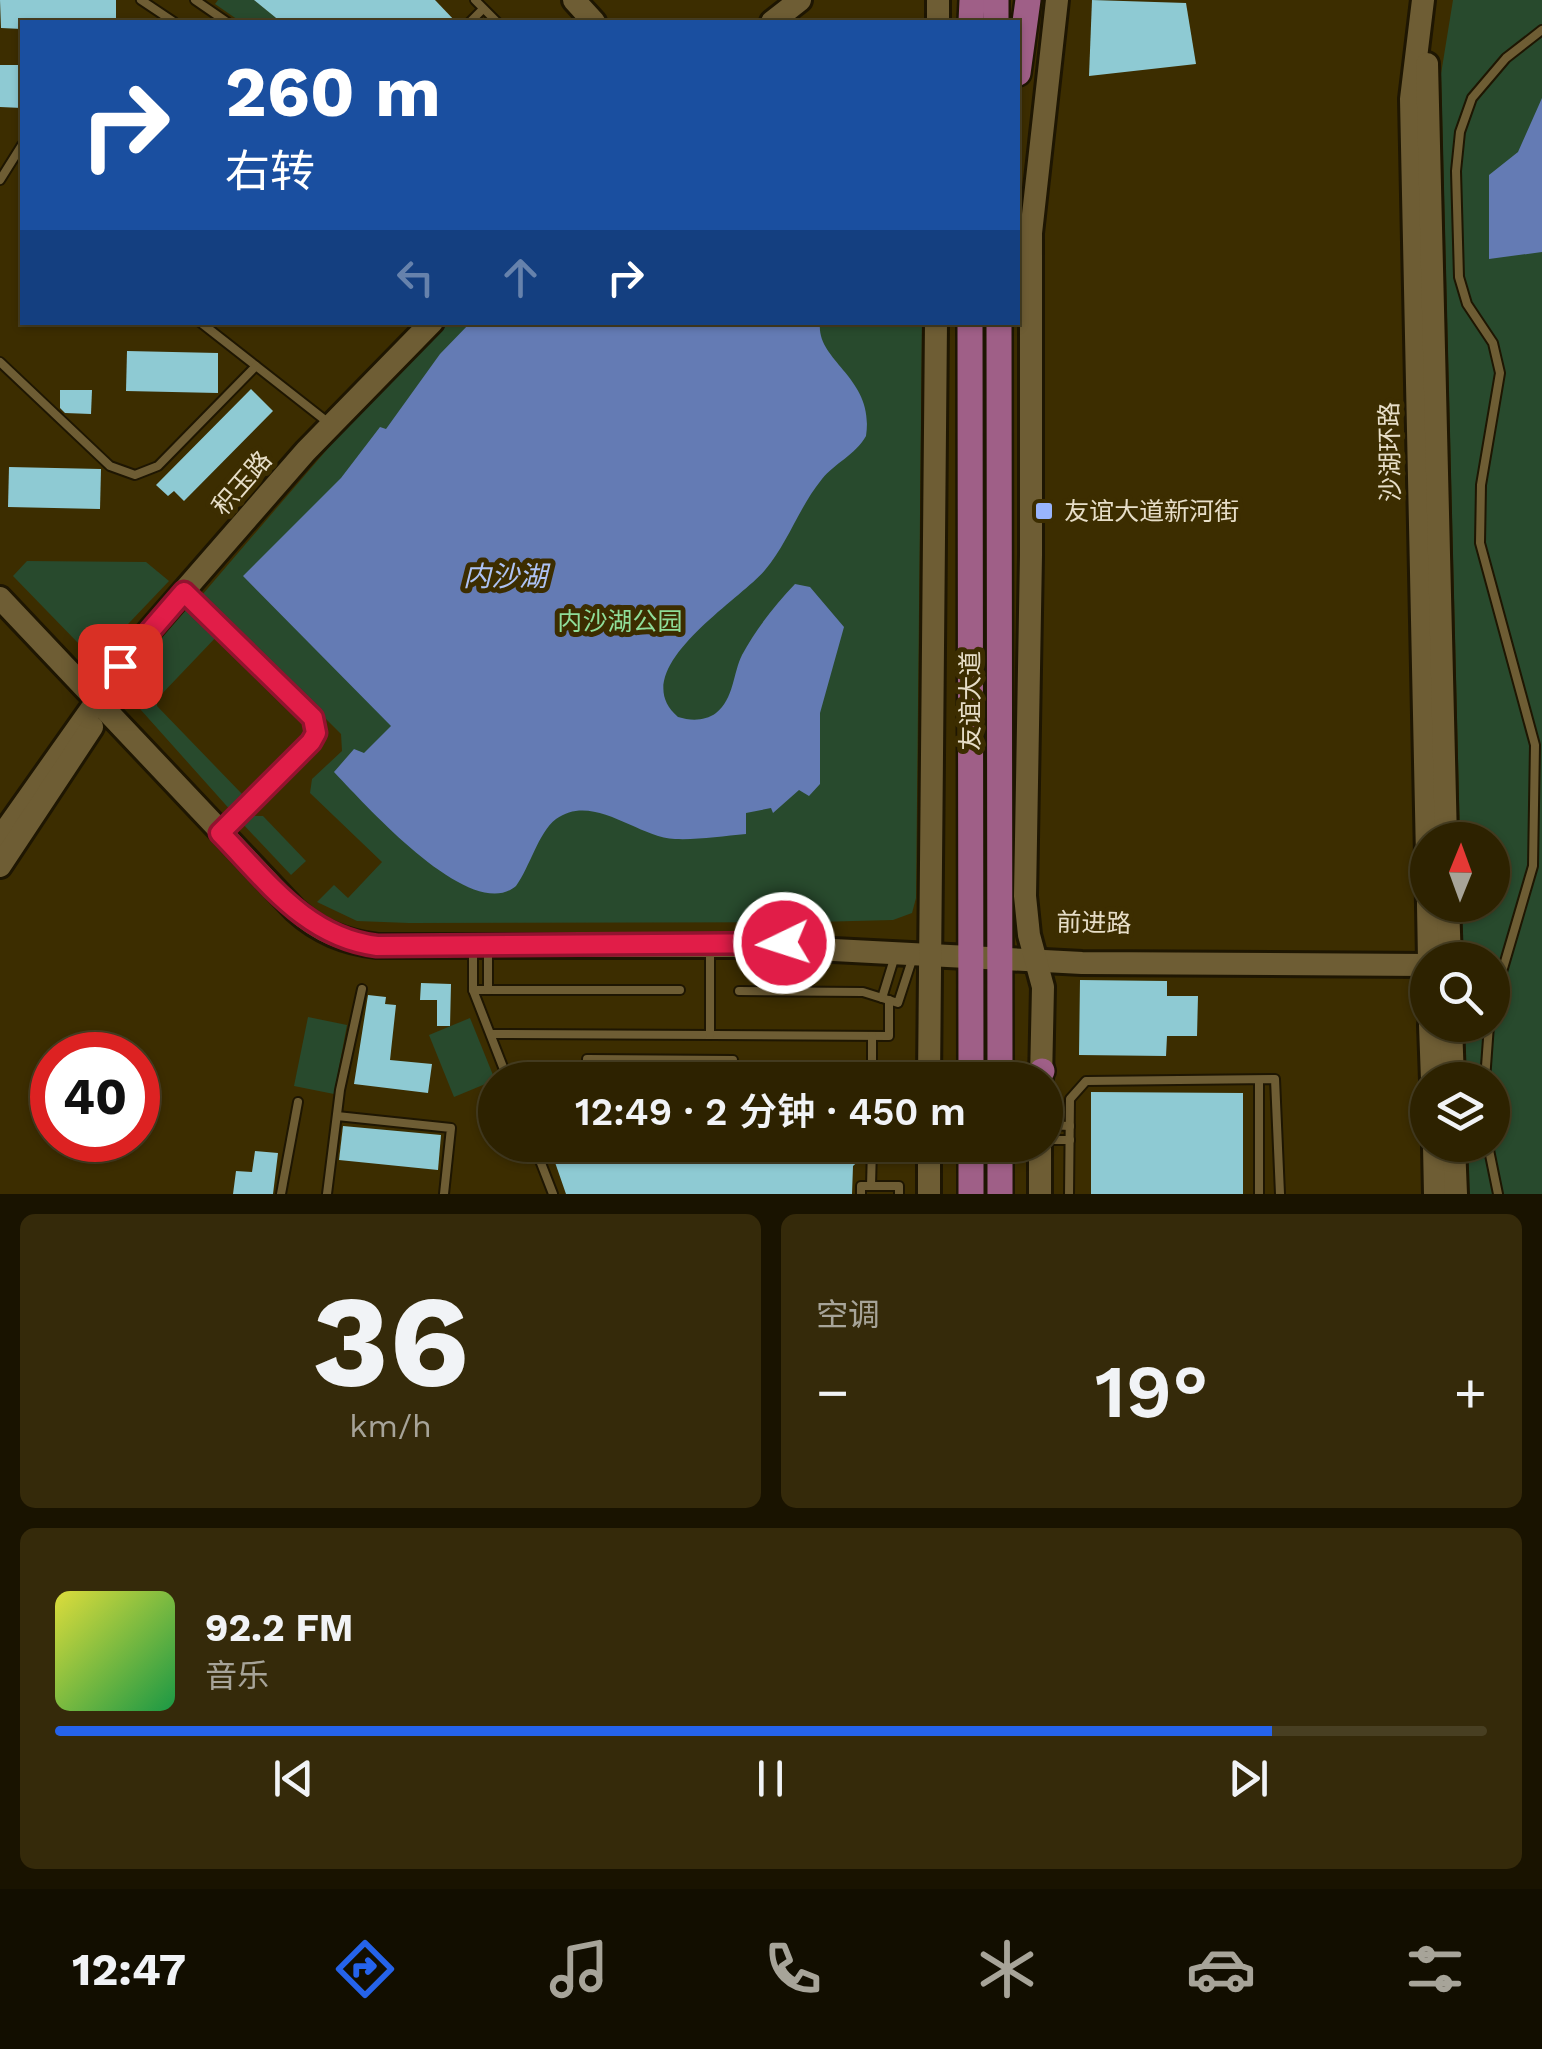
<!DOCTYPE html>
<html lang="zh">
<head>
<meta charset="utf-8">
<style>
  :root { --surface:#2d2200; --page:#352a0a; --text:#f1f3f6; --muted:#a7a499; --line:#483f22; --accent:#2563eb }
  body { margin:0; font-family:"Work Sans","Noto Sans SC",sans-serif; background:var(--page); color:var(--text); height:100vh; display:flex; flex-direction:column; font-size:38px; white-space:nowrap }
  * { box-sizing:border-box; margin:0 }
  p { font-size:32px; color:var(--muted) }
  .icon { flex:none; width:55px; height:55px; fill:none; stroke:currentColor; stroke-width:2; stroke-linecap:round; stroke-linejoin:round }
  .map { position:relative; height:1194px; overflow:hidden }
  .side { display:flex; flex-direction:column; gap:20px; padding:20px; background:#191300; flex:1 }
  .side>* { flex:none }
  .top-card { position:absolute; left:20px; top:20px; width:1000px; height:305px; border-radius:0px; box-shadow:0 2px 8px #0004,0 0 0 2px var(--line); background:#1a4fa0; color:#fff; overflow:hidden }
  .needle { width:65px; rotate:1deg }
  .tools { position:absolute; left:1410px; top:822px; display:grid; gap:20px }
  .tools a { display:grid; place-items:center; width:100px; height:100px; border-radius:50%; background:var(--surface); box-shadow:0 2px 8px #0004,0 0 0 2px var(--line); font-size:50px }
  .speed { position:absolute; left:30px; top:1032px; display:flex; gap:20px; font-size:50px; font-weight:700; text-align:center }
  .speed>* { display:grid; place-content:center; width:130px; height:130px; border-radius:50%; background:var(--surface); box-shadow:0 2px 8px #0004,0 0 0 2px var(--line); line-height:1 }
  .speed .limit { border:15px solid #d22; background:#fff; color:#111 }
  .pin { position:absolute; display:grid; place-items:center; width:85px; height:85px; color:#fff; margin:-42px; border-radius:20px; box-shadow:0 5px 15px #0006 }
  .me { position:absolute; width:110px; margin:-55px; rotate:266deg; stroke-linejoin:round; filter:drop-shadow(0 0 8px #0008) }
  .turn { display:flex; align-items:center; gap:35px; height:210px; padding:0 40px; font-size:45px }
  .turn .icon { width:130px; height:130px; stroke-width:2.5 }
  .turn b { display:block; font-size:70px; line-height:85px }
  .lanes { display:flex; align-items:center; height:95px; padding:0 40px; background:#0003; justify-content:center; gap:50px; direction:ltr }
  .lanes .off { opacity:.35 }
  .big { font-size:75px; font-weight:600; line-height:1.1 }
  .side .tile { flex:1; display:flex; flex-direction:column; justify-content:center; gap:15px; min-width:0; padding:0 35px; border-radius:15px; background:var(--page) }
  .side .dial { align-items:center; gap:0 }
  .dial b { font-size:130px; line-height:1 }
  .song { display:flex; align-items:center; gap:30px }
  .cover { width:120px; height:120px; border-radius:15px; background:linear-gradient(135deg,hsl(60 70% 55%),hsl(140 70% 35%)) }
  .played { height:10px; border-radius:5px; background:linear-gradient(90deg,var(--accent) 85%,var(--line) 85%) }
  .keys { display:flex; justify-content:space-around; direction:ltr }
  .heat { display:flex; justify-content:space-between; align-items:center; font-size:55px; direction:ltr }
  .side .tiles { flex:1; display:grid; gap:20px; grid-template-columns:1fr 1fr }
  .tile:last-child { grid-column:span 2 }
  .trip { position:absolute; left:478px; top:1062px; width:585px; height:100px; border-radius:50px; background:var(--surface); box-shadow:0 2px 8px #0004,0 0 0 2px var(--line); font-weight:600; line-height:100px; text-align:center }
  .dock { display:flex; height:160px; justify-content:space-around; align-items:center; background:#120e00; color:var(--muted) }
  .dock .icon { width:70px; height:70px }
  .dock .selected { color:var(--accent) }
  .dock b { font-size:45px; color:var(--text) }
  .map>svg:first-child { display:block }
  .green { fill:#284a2d }
  .water { fill:#647bb4 }
  .building { fill:#8ecad3 }
  .lines { fill:none; stroke-linecap:round; stroke-linejoin:round }
  .lane-casing { stroke:#1e1602; stroke-width:12 }
  .secondary-casing { stroke:#1e1602; stroke-width:28 }
  .primary-casing { stroke:#1e1602; stroke-width:30 }
  .lane { stroke:#6e5d34; stroke-width:8 }
  .secondary { stroke:#6e5d34; stroke-width:22 }
  .primary { stroke:#9f5f87; stroke-width:25 }
  .route-casing { stroke:#92132f; stroke-width:25 }
  .route { stroke:#e11d48; stroke-width:18 }
  .poi-dot { fill:#99b5fd; stroke:#3c2d00; stroke-width:4 }
  .labels { text-anchor:middle; dominant-baseline:central; stroke-width:10; stroke-linejoin:round; paint-order:stroke }
  .street-label { font-size:25px; fill:#e7dec8; stroke:#3c2d00 }
  .poi-label { font-size:25px; fill:#e7dec8; stroke:#3c2d00; text-anchor:start }
  .park-label { font-size:25px; fill:#8fde99; stroke:#3c2d00 }
  .water-label { font-size:28px; font-style:italic; fill:#aec3f4; stroke:#3c2d00 }
</style>
</head>
<body>
<div class="map">
<svg width="1542" height="1194" viewBox="0 0 1542 1194">
  <rect width="100%" height="100%" fill="#3c2d00"/>
  <g class="green">
    <polygon points="218,0 254,0 281,22 241,22 215,4"/>
    <polygon points="1453,0 1542,0 1542,1194 1469,1194 1468,1145 1492,1145 1492,1080 1466,1080 1465,1025 1492,1025 1492,960 1463,960 1462,905 1492,905 1492,840 1460,840 1441,74"/>
    <polygon points="445,323 922,323 916,898 912,913 893,920 815,922 409,923 357,921 317,902 334,885 348,898 382,862 310,793 312,779 342,751 341,734 202,595 372,397"/>
    <polygon points="27,561 146,562 169,581 109,644 80,645 13,576"/>
    <polygon points="187,609 194,609 219,634 157,699 157,706 242,794 233,813 132,700 136,668"/>
    <polygon points="248,816 263,816 306,861 291,875 241,822"/>
    <polygon points="308,1017 347,1025 334,1094 294,1086"/>
    <polygon points="470,1018 495,1080 454,1097 429,1035"/>
  </g>
  <g class="water">
    <polygon points="1542,98 1542,252 1489,259 1489,175 1518,152"/>
    <path d="M 470,323 L 820,323 C 816,362 875,377 866,436 C 855,455 835,463 822,479 C 799,507 788,543 765,570 C 739,601 623,670 678,717 C 691,721 705,721 716,713 C 734,699 733,673 742,655 C 756,629 775,605 795,584 L 810,587 L 844,627 L 820,713 L 820,784 L 809,796 L 799,790 L 773,813 L 771,808 L 746,813 L 746,834 C 723,836 698,840 675,839 C 637,837 593,792 556,819 C 538,833 530,867 516,886 C 471,925 363,802 334,772 L 354,749 L 364,753 L 391,726 L 243,576 L 341,478 L 380,427 L 386,429 L 440,354 Z"/>
  </g>
  <g class="building">
    <polygon points="0,0 116,0 116,20 36,19 22,22 22,29 1,28"/>
    <polygon points="254,0 435,0 456,22 281,22"/>
    <polygon points="1092,0 1186,3 1196,64 1089,76"/>
    <polygon points="0,65 22,65 22,108 0,107"/>
    <polygon points="127,351 218,353 218,393 126,391"/>
    <polygon points="251,389 273,411 184,501 174,491 168,496 156,485"/>
    <polygon points="60,390 92,390 91,414 65,413 60,408"/>
    <polygon points="9,467 101,469 100,509 8,507"/>
    <polygon points="1080,980 1167,981 1167,996 1198,996 1197,1036 1167,1036 1166,1056 1079,1055"/>
    <polygon points="421,983 451,984 450,1026 437,1026 437,1000 420,1000"/>
    <polygon points="368,995 386,997 385,1004 396,1005 390,1060 432,1064 428,1093 354,1084"/>
    <rect x="609" y="1067" width="98" height="13"/>
    <polygon points="1091,1092 1243,1093 1243,1194 1091,1194"/>
    <polygon points="343,1126 441,1135 438,1170 339,1160"/>
    <polygon points="549,1145 865,1145 864,1156 853,1166 852,1194 566,1194"/>
    <polygon points="255,1151 278,1153 273,1194 233,1194 236,1171 252,1172"/>
  </g>
  <g class="lines">
    <g class="lane-casing">
      <g id="lane">
        <polyline points="141,0 174,22"/>
        <polyline points="195,0 227,22"/>
        <polyline points="475,0 497,22"/>
        <polyline points="470,22 483,9"/>
        <polyline points="0,180 22,145"/>
        <polyline points="200,322 330,424"/>
        <polyline points="0,362 110,466 135,475 158,466 256,366"/>
        <polyline points="187,595 316,727 311,742 224,829"/>
        <polyline points="473,951 473,990 508,1080"/>
        <polyline points="473,990 680,990"/>
        <polyline points="488,990 488,949"/>
        <polyline points="739,991 863,992 898,1003 912,960"/>
        <polyline points="882,998 894,959"/>
        <polyline points="1492,1006 1533,866 1535,745 1480,543 1481,485 1500,373 1493,343 1467,304 1459,277 1456,171 1460,132 1472,98 1506,58 1542,30"/>
        <polyline points="491,1034 889,1036 889,1000"/>
        <polyline points="710,1035 710,951"/>
        <polyline points="508,1079 587,1079 587,1059 733,1060 732,1076 872,1077"/>
        <polyline points="872,1080 872,1036"/>
        <polyline points="1259,1080 1259,1194"/>
        <polyline points="1485,1080 1489,1025"/>
        <polyline points="337,1116 451,1128 444,1194"/>
        <polyline points="1045,1125 1070,1126"/>
        <polyline points="1045,1140 1070,1140"/>
        <polyline points="534,1145 553,1194"/>
        <polyline points="1488,1145 1498,1194"/>
        <polyline points="871,1186 872,1148"/>
        <polyline points="281,1194 298,1102"/>
        <polyline points="327,1194 340,1090 362,989"/>
        <polyline points="861,1194 861,1186 899,1186 899,1194"/>
        <polyline points="1069,1194 1070,1099 1086,1081 1275,1079 1280,1194"/>
      </g>
    </g>
    <g class="secondary-casing">
      <g id="secondary">
        <polyline points="574,0 594,22"/>
        <polyline points="1423,0 1411,99 1428,904"/>
        <polyline points="772,22 800,0"/>
        <polyline points="938,22 938,0"/>
        <polyline points="1427,64 1446,840"/>
        <path d="M 0,598 L 295,910 C 319,932 345,942 377,946 L 759,946 L 1082,963 L 1428,965"/>
        <polyline points="0,838 135,647 306,451 432,322"/>
        <polyline points="0,866 92,727"/>
        <polyline points="1428,905 1429,960"/>
        <polyline points="1448,905 1450,960"/>
        <polyline points="1430,1025 1432,1080"/>
        <polyline points="1451,1025 1453,1080"/>
        <polyline points="929,1080 936,322"/>
        <polyline points="1041,1080 1043,987 1029,935 1025,896 1031,555 1031,233 1057,0"/>
        <polyline points="929,1145 929,1194"/>
        <polyline points="1040,1145 1040,1194"/>
        <polyline points="1434,1145 1435,1194"/>
        <polyline points="1454,1145 1456,1194"/>
      </g>
    </g>
    <g class="primary-casing">
      <g id="primary">
        <polyline points="971,22 972,0"/>
        <polyline points="996,22 996,0"/>
        <polyline points="1018,73 1028,0"/>
        <polyline points="970,322 971,1080"/>
        <polyline points="999,322 1000,1080"/>
        <polyline points="1036,1080 1042,1071"/>
        <polyline points="971,1194 971,1145"/>
        <polyline points="1000,1194 1000,1145"/>
      </g>
    </g>
    <use href="#lane" class="lane"/>
    <use href="#secondary" class="secondary"/>
    <use href="#primary" class="primary"/>
  </g>
  <g class="lines">
    <g class="route-casing">
      <path id="route" d="M 120,666 L 184,592 L 313,718 L 316,733 L 311,742 L 220,833 C 267,881 306,937 377,946 L 784,943"/>
    </g>
    <use href="#route" class="route"/>
  </g>
  <rect class="poi-dot" x="1034" y="501" width="20" height="20" rx="5"/>
  <g class="labels">
    <g class="street-label">
      <text transform="translate(1390 452) rotate(-91)">沙湖环路</text>
      <text transform="translate(242 483) rotate(-49)">积玉路</text>
      <text transform="translate(970 701) rotate(-90)">友谊大道</text>
      <text transform="translate(1094 923) rotate(1)">前进路</text>
    </g>
    <g class="poi-label">
      <text x="1064" y="511">友谊大道新河街</text>
    </g>
    <g class="park-label">
      <text x="620" y="621">内沙湖公园</text>
    </g>
    <g class="water-label">
      <text x="505" y="576">内沙湖</text>
    </g>
  </g>
</svg>
<div class="tools">
<a><svg class="needle" viewBox="-14 -14 28 28"><path d="M0-13l5 13h-10z" fill="#e53935"/><path d="M0 13l5-13h-10z" fill="#a7a499"/></svg></a>
<a><svg class="icon" aria-label="search" viewBox="0 0 24 24"><circle cx="10" cy="10" r="6"/><path d="M15 15l6 6"/></svg></a>
<a><svg class="icon" aria-label="layers" viewBox="0 0 24 24"><path d="M12 4l9 5-9 5-9-5zM3 14l9 5 9-5"/></svg></a>
</div>
<div class="speed"><div class="limit">40</div></div>
<div class="pin" style="left:120px;top:666px;background:#d93025"><svg class="icon" aria-label="arrive" viewBox="0 0 24 24"><path d="M6 21V4h12l-3 4 3 4H6"/></svg></div>
<svg class="me" style="left:784px;top:943px" viewBox="-20 -20 40 40"><circle r="17" fill="#e11d48" stroke="#fff" stroke-width="3"/><path d="M0-11L8 9 0 5-8 9z" fill="#fff"/></svg>
<div class="trip">12:49 · 2 分钟 · 450 m</div>
<div class="top-card">
<div class="turn"><svg class="icon" aria-label="right" viewBox="0 0 24 24"><path d="M7 20v-9h11M14 6l5 5-5 5"/></svg><div><b>260 m</b>右转</div></div>
<div class="lanes"><svg class="icon off" aria-label="left" viewBox="0 0 24 24"><path d="M17 20v-9H6M10 6l-5 5 5 5"/></svg><svg class="icon off" aria-label="ahead" viewBox="0 0 24 24"><path d="M12 20V5M6 11l6-6 6 6"/></svg><svg class="icon" aria-label="right" viewBox="0 0 24 24"><path d="M7 20v-9h11M14 6l5 5-5 5"/></svg></div>
</div>
</div>
<section class="side">
<div class="tiles">
<div class="tile dial"><b>36</b><p>km/h</p></div>
<div class="tile"><p>空调</p>
<div class="heat"><a>−</a><b class="big">19°</b><a>+</a></div>
</div>
<div class="tile">
<div class="song"><i class="cover"></i><div><b>92.2 FM</b><p>音乐</p></div></div>
<div class="played"></div>
<div class="keys"><svg class="icon" aria-label="previous" viewBox="0 0 24 24"><path d="M18 5L8 12l10 7zM5 5v14"/></svg><svg class="icon" aria-label="pause" viewBox="0 0 24 24"><path d="M8 5v14M16 5v14"/></svg><svg class="icon" aria-label="next" viewBox="0 0 24 24"><path d="M6 5l10 7-10 7zM19 5v14"/></svg></div>
</div>
</div>
</section>
<nav class="dock">
<b>12:47</b>
<svg class="icon selected" aria-label="directions" viewBox="0 0 24 24"><path d="M12 3l9 9-9 9-9-9zM9 14v-3h6M13 9l2 2-2 2"/></svg>
<svg class="icon" aria-label="music" viewBox="0 0 24 24"><path d="M9 18V5l10-2v13"/><circle cx="6" cy="18" r="3"/><circle cx="16" cy="16" r="3"/></svg>
<svg class="icon" aria-label="phone" viewBox="0 0 24 24"><path d="M5 4h4l2 5-3 2q2 4 5 5l2-3 5 2v4C11 20 4 13 5 4z"/></svg>
<svg class="icon" aria-label="climate" viewBox="0 0 24 24"><path d="M12 3v18M4 7l16 10M4 17L20 7"/></svg>
<svg class="icon" aria-label="car" viewBox="0 0 24 24"><path d="M5 17H2v-5l4-1 3-4h7l3 4 3 1v5h-3M9 17h6M6 11h13"/><circle cx="7" cy="17" r="2"/><circle cx="17" cy="17" r="2"/></svg>
<svg class="icon" aria-label="filters" viewBox="0 0 24 24"><path d="M4 7h16M4 17h16"/><circle cx="9" cy="7" r="2"/><circle cx="15" cy="17" r="2"/></svg>
</nav>
</body>
</html>
